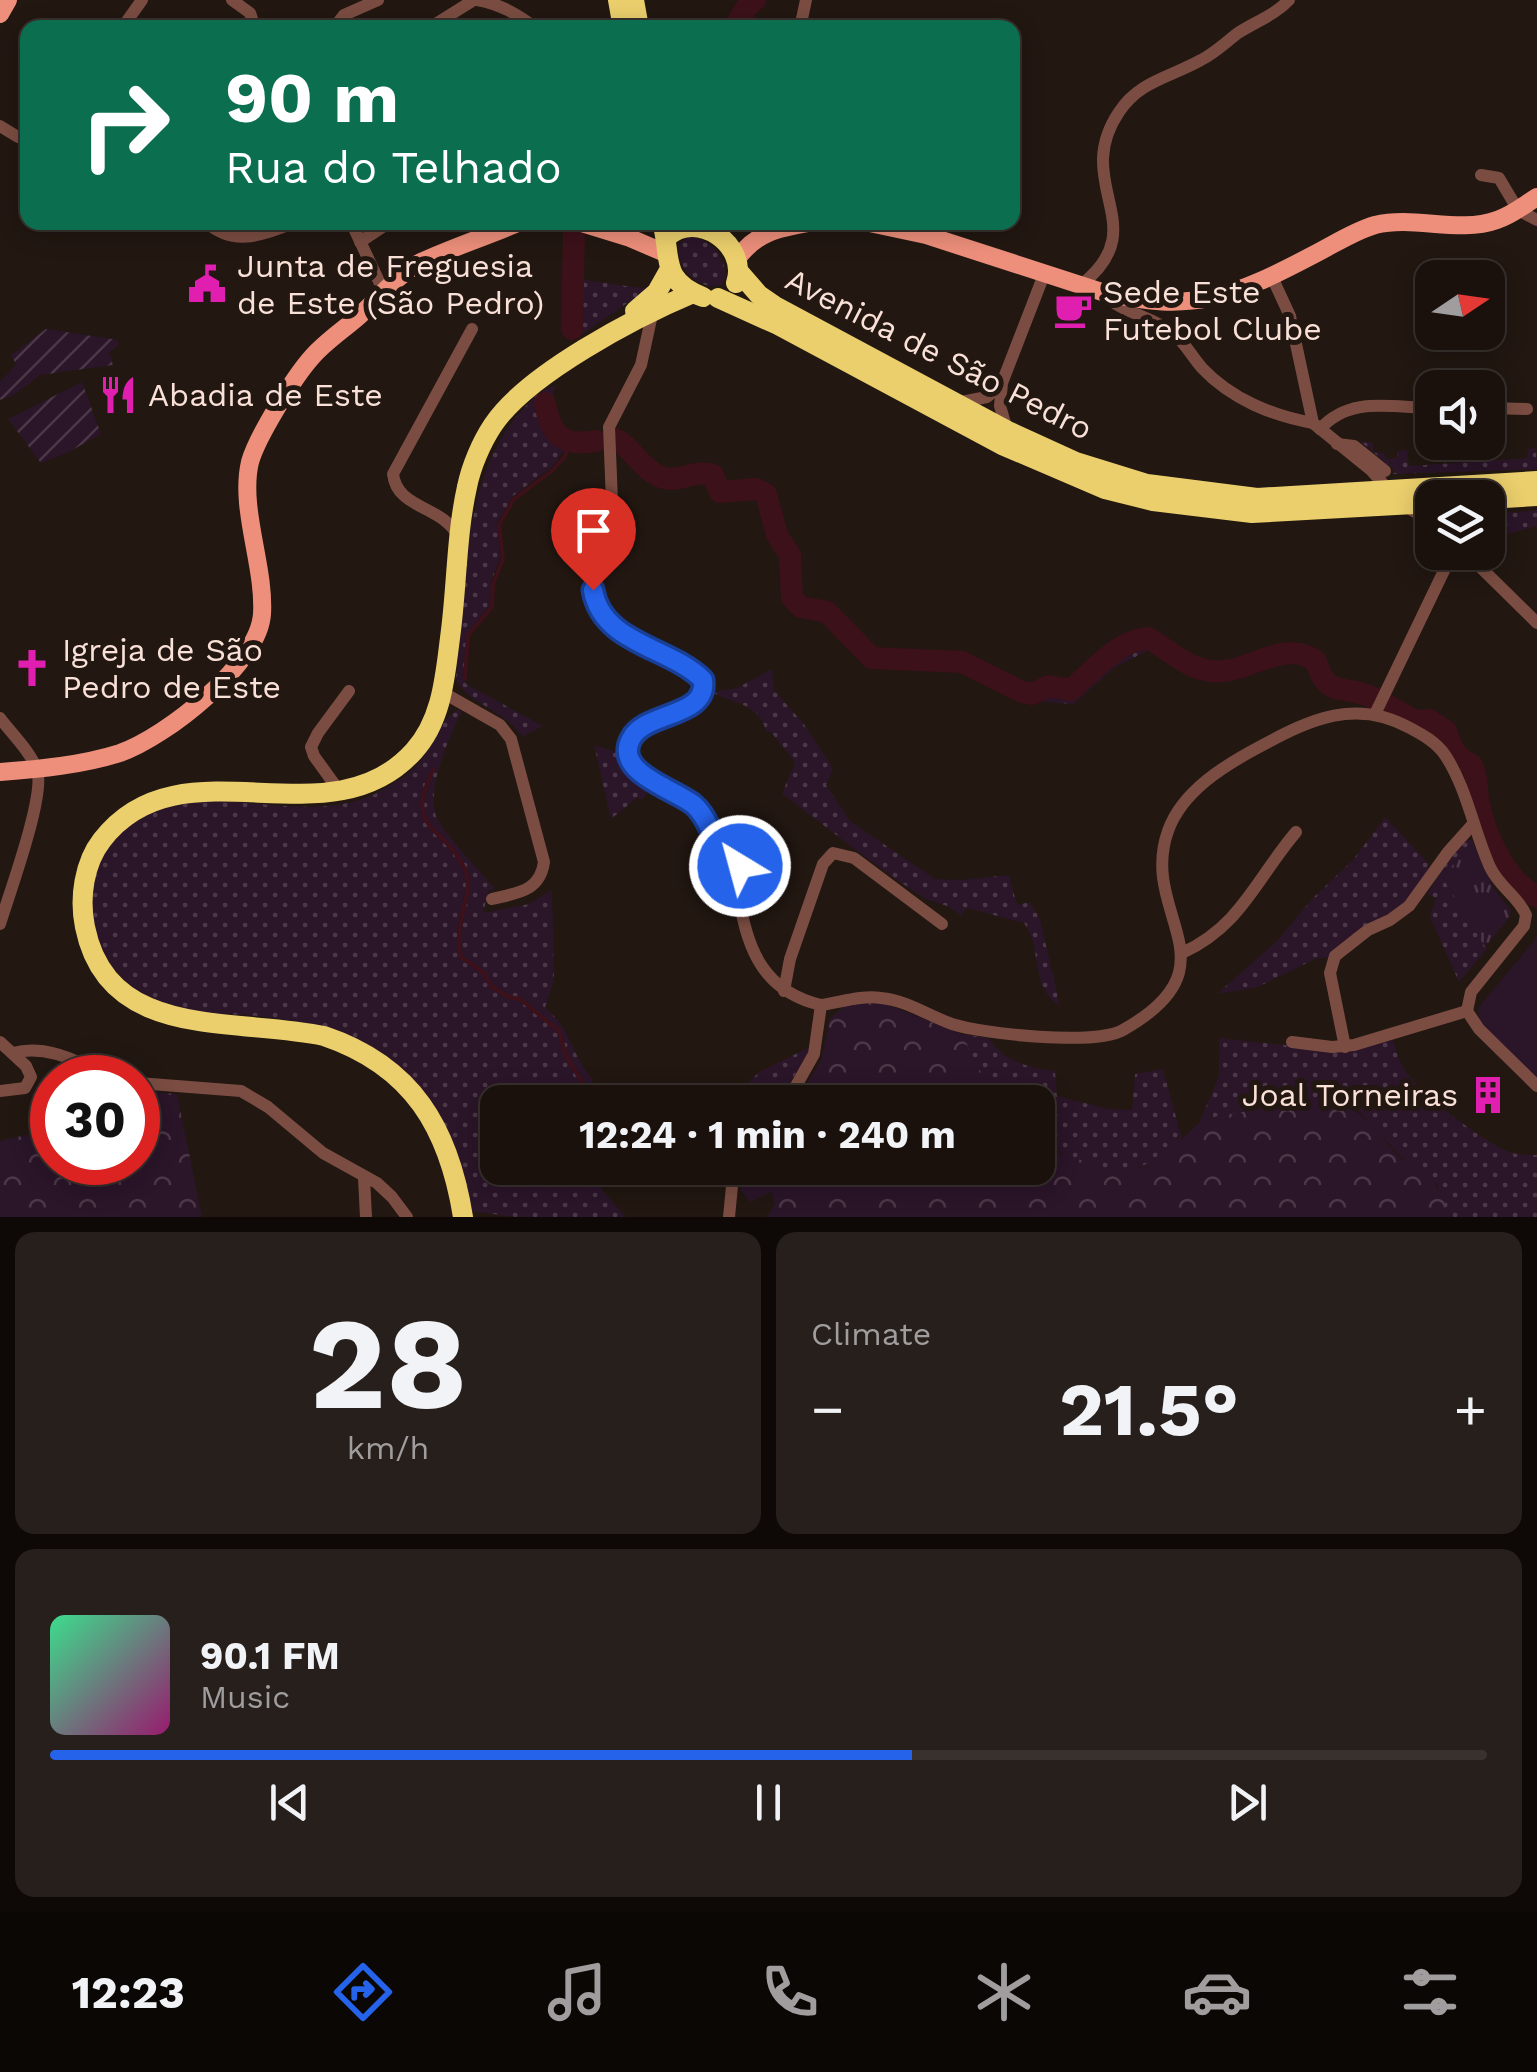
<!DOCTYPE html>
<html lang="en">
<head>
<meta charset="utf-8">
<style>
  :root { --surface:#1a110d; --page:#271f1b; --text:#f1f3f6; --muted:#9f9d9d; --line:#38312e; --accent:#2563eb }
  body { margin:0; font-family:"Work Sans",sans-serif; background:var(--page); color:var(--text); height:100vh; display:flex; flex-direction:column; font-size:38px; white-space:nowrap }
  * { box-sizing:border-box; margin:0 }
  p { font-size:32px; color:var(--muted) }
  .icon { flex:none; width:55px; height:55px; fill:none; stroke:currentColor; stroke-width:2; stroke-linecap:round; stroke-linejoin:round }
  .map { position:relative; height:1217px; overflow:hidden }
  .drawer { display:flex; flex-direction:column; gap:15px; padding:15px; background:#0e0907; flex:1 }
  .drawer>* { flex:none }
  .guide { position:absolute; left:20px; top:20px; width:1000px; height:210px; border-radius:20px; box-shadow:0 5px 25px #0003,0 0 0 2px var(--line); background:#0b6e4f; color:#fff; overflow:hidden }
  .needle { width:65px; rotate:77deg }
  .tools { position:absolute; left:1415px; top:260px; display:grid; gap:20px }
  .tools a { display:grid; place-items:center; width:90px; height:90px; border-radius:20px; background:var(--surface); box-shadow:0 5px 25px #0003,0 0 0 2px var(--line); font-size:50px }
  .speed { position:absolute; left:30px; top:1055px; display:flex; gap:20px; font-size:50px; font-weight:700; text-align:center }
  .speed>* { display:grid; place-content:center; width:130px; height:130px; border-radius:50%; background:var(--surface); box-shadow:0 5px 25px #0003,0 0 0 2px var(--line); line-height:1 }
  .speed .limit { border:15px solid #d22; background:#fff; color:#111 }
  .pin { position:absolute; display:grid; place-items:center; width:85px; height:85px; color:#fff; margin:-102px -42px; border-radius:50% 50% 50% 0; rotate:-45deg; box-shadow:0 0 10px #0007 }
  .pin .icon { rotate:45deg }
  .me { position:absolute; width:110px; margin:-55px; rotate:323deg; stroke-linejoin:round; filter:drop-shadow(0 0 8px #0008) }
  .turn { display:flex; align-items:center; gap:35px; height:210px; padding:0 40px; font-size:45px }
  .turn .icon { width:130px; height:130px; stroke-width:2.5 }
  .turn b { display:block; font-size:70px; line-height:85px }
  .big { font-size:75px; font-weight:700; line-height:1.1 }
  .drawer .widget { flex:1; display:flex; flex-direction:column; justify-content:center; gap:15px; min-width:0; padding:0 35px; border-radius:20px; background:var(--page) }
  .drawer .dial { align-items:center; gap:0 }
  .dial b { font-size:130px; line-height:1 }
  .song { display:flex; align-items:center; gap:30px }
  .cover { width:120px; height:120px; border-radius:15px; background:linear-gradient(135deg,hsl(150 70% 55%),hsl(320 70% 35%)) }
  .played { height:10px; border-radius:5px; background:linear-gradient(90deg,var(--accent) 60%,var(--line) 60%) }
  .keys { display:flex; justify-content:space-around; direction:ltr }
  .heat { display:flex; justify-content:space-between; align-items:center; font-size:55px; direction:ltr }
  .drawer .tiles { flex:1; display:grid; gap:15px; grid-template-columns:1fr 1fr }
  .widget:last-child { grid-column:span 2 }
  .trip { position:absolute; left:480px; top:1085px; width:575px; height:100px; border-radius:20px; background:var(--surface); box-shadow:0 5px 25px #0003,0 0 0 2px var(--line); font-weight:700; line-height:100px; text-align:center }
  .tab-bar { display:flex; height:160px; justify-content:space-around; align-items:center; background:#0a0705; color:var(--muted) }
  .tab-bar .icon { width:70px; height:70px }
  .tab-bar .on { color:var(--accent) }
  .tab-bar b { font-size:45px; color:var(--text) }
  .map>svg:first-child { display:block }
  .grass { fill:url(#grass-dots) }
  .forest { fill:url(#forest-crowns) }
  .park { fill:url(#park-tufts) }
  .garden { fill:url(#garden-furrows) }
  .pitch { fill:#2b1529 }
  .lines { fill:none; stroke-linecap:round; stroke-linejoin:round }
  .stream { stroke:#3c111a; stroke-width:4 }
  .river { stroke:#3c111a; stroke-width:22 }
  .street { stroke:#7b4d42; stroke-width:12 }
  .secondary { stroke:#ed8f7b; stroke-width:18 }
  .primary { stroke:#ebcf6d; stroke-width:20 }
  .route-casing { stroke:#184099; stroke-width:25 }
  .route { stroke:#2563eb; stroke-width:18 }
  .labels { text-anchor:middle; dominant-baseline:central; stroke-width:10; stroke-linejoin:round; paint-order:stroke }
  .poi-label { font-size:32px; fill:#fae1d8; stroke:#221711; text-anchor:start }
  .street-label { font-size:32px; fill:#fae1d8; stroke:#221711 }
</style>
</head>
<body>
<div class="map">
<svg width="1537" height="1217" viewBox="0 0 1537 1217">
  <defs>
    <pattern id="grass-dots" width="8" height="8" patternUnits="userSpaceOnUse" patternTransform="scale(2.5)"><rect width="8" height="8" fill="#2b1529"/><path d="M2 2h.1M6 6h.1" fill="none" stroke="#4b3747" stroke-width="1.8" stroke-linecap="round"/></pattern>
    <pattern id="forest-crowns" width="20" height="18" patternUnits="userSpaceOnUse" patternTransform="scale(2.5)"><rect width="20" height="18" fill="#2b1529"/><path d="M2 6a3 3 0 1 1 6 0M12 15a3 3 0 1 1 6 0" fill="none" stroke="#4b3747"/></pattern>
    <pattern id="park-tufts" width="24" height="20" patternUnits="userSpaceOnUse" patternTransform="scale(2.5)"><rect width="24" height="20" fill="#2b1529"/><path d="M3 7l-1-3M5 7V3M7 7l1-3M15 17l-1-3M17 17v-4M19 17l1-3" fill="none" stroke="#4b3747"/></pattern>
    <pattern id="garden-furrows" width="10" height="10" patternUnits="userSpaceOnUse" patternTransform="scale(2.5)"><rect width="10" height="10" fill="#2b1529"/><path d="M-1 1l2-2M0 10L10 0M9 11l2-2" fill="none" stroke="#4b3747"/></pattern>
  </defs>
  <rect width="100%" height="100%" fill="#221711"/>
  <g class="grass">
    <polygon points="577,233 580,234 584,280 648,289 575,339"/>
    <path d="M 686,237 C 709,237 724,254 726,276 L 721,285 C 697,290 680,271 677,248 Z"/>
    <path d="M 556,385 L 550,402 L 543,403 C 544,421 552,435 567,445 L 552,467 L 513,496 L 497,523 L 500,558 L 491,582 L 490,605 L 467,634 L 463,679 L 466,684 L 543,726 L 522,737 C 506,709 461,702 456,677 C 468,588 458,474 527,405 C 531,400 538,393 544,390 C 548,388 552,387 556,385 Z"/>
    <polygon points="1360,441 1372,442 1374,451 1385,454 1386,459 1397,458 1397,451 1407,450 1409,466 1528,458 1528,449 1536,448 1537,469 1393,474 1393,469"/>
    <polygon points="1537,510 1537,526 1496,537 1488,551 1488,515"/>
    <polygon points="1146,641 1155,647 1115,667 1073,704 1044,702 1040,693 1051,690 1068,695 1106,661"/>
    <path d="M 772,669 L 774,690 L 803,723 L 833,768 L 826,785 L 850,821 L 935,879 L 960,880 L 1009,875 L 1017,905 L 1030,902 L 1040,919 L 1060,1006 C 1029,987 1043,948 1024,923 L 967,908 L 961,916 C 950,903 935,905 921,896 C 872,864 828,828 782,794 L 795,762 L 771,732 L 766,732 C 760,703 733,704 712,692 L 737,688 Z"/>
    <path d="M 458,710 L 462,711 C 449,739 427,785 436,816 C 441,831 483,874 495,889 L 489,890 L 483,913 L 529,904 L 552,890 L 554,979 L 545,1008 C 571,1027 572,1057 593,1080 L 583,1102 L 498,1102 L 498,1168 L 588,1168 L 602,1190 L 626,1217 L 516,1217 L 471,1211 C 449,1083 384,1029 257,1016 C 224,1013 182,1015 152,1000 C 79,964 68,857 143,816 C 212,779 301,828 375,794 C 392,785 411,774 423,758 C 435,743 441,718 458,710 Z"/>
    <polygon points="594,745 622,754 650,787 642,800 638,797 611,819"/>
    <path d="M 1385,817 L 1429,864 C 1417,916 1357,919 1329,957 L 1315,959 L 1258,987 L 1217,994 L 1277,941 L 1313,898 L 1353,860 Z"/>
    <polygon points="1466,840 1472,840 1443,878 1487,949 1459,982 1430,917 1436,898 1427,894 1450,858"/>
    <path d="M 961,1034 L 988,1038 C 1007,1063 1025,1066 1055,1071 L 1057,1096 L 1108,1109 L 1132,1110 L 1135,1074 L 1163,1069 L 1182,1139 C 1170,1148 1156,1161 1142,1166 C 1113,1179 1062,1155 1038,1138 L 1038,1102 L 1001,1102 L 990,1090 Z"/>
    <path d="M 1219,1038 L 1348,1052 L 1393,1040 C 1396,1051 1399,1061 1405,1070 C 1419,1093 1488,1146 1513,1153 C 1520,1155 1529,1155 1537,1155 L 1537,1217 L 1445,1217 L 1437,1184 L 1414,1171 L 1357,1109 L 1318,1100 L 1218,1116 L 1199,1123 L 1219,1076 Z"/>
    <polygon points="812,1046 779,1102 730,1102 759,1072"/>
  </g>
  <g class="forest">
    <polygon points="881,1002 961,1034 990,1090 1001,1102 795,1102 821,1061 830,1018 846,1005"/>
    <polygon points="138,1091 177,1094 202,1217 0,1217 0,1141 52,1129 52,1162 138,1162"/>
    <path d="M 1318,1100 C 1381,1102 1384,1166 1429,1173 L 1444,1201 L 1445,1217 L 767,1217 L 775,1204 L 771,1192 L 750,1202 L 740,1189 L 747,1168 L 1038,1168 L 1038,1138 L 1058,1152 L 1104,1168 L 1140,1168 L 1182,1139 L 1199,1123 L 1218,1116 Z"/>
  </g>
  <polygon class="park" points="1472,840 1494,889 1511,910 1509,918 1485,947 1443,878"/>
  <g class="garden">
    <polygon points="46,329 118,340 119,345 109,352 113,365 40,375 14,395 0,400 0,382 16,364 11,355"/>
    <polygon points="82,382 101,434 67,453 41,463 8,419"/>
  </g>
  <polygon class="pitch" points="1537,937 1537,1079 1480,1024 1478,1008"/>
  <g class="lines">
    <g class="stream">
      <polyline points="465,679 468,635 492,607 493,584 503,559 499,525 514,499 553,470 565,456 569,444"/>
      <path d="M 433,770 C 402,833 446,824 466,872 C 474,892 452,928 461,957 L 484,973 L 492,987 L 509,997 L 520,999 L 559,1031 L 566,1056 L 582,1082 L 578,1102"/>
    </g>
    <g class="river">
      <polyline points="734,28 746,8 755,0"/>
      <polyline points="572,329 574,232"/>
      <path d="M 545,403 C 551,436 563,447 596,441"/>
      <path d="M 613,438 C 633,446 641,471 664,478 C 681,482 695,469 713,475 L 720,492 L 756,489 L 766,494 L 777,535 L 790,555 L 792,598 L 801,607 L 827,612 L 872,658 L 962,662 L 1022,692 L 1032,694 L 1049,686 L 1070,690 C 1095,671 1114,642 1148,638 C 1169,650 1186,668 1211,671 C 1246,676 1283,637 1316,661 C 1327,700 1343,683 1374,698"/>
      <path d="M 1387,705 L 1415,721 L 1429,720 L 1446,731 C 1452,749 1455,757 1472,765 C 1478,779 1476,790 1479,804 C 1486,837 1506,881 1537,897"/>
    </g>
    <g class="street">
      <polyline points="232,0 250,13 255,28"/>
      <path d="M 477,0 C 500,4 517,14 536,28"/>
      <polyline points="122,28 142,0"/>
      <polyline points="334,28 344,15 378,0"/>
      <polyline points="429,28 474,0"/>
      <polyline points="800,28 806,0"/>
      <polyline points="0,126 18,137 28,138"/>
      <polyline points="1481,175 1499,178 1518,210 1537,220"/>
      <path d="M 206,222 C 235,248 264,234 296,222"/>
      <polyline points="351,222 384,292"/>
      <polyline points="360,242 390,222"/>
      <polyline points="1272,277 1290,316 1313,423 1371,470 1385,486 1393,489"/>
      <path d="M 1081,285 C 1156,226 1070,185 1119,112 C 1139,81 1171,77 1201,60 C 1215,53 1226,42 1238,33 C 1255,22 1275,15 1289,0"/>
      <path d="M 1103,294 C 1122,313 1151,316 1172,332 C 1184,341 1192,357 1202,368 C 1231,399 1273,416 1313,423"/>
      <path d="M 653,310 L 641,365 L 609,427 L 612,502 L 594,575 L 593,590 L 599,609 L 613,625 L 703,680 C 708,722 619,711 628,754 C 634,781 669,788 688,800 C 705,811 707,829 719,843 C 725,849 731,853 736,859 C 744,870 738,884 739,897 C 747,951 765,992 821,1005 C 841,1002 862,995 881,998 C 906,1000 929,1016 952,1024 C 983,1034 1096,1046 1123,1030 C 1240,964 1138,915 1168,831 C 1182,791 1225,765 1261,746 C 1311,719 1356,698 1410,728 C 1423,735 1436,742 1445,755 C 1467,788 1474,832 1490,867 C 1499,887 1518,896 1526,915 L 1524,926 L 1471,992 L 1467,1011"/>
      <polyline points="956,403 987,397 1001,385"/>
      <polyline points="1488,408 1527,409"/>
      <path d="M 1320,429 C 1351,395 1392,408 1432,408"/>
      <polyline points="1007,430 1000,406 1002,383 1045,272"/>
      <polyline points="1337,444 1354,446 1385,471"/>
      <polyline points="1407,507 1432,522"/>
      <path d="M 459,538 C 444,505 397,510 393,474 L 472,329"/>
      <polyline points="1465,552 1537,623"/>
      <path d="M 442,692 L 500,725 L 511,739 L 544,862 C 540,892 516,893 492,899"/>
      <polyline points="1376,712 1453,552"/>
      <path d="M 0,718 C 11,733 31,752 37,770 C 46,794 9,894 0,924"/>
      <polyline points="340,792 314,756 311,747 318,733 349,691"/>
      <path d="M 1182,953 C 1241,926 1256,879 1296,832"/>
      <polyline points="784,991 790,959 823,864 833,853 854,858 942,924"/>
      <polyline points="1467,1011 1479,1029 1537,1086"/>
      <polyline points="0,1042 26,1066 31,1077 25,1088 0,1091"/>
      <polyline points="1292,1042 1332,1047 1354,1045 1467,1011"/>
      <polyline points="1345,1047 1330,973 1335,956 1368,930 1390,920 1409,906 1448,852 1473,824"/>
      <path d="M 13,1053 C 49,1043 83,1065 115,1078"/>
      <polyline points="138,1083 241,1091 268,1107 323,1153 377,1183 392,1197 407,1217"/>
      <polyline points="787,1102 814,1054 821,1005"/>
      <polyline points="364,1178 366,1217"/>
      <polyline points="729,1217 732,1186 740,1168"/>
    </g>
    <g class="secondary">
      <polyline points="0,14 8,0"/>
      <polyline points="578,222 630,238 665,253"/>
      <path d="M 865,222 L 926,235 L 1102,292 C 1193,314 1233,297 1313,255 C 1333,245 1354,231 1375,225 C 1415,215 1458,234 1497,220 C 1512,215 1524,205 1537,197"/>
      <path d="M 736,260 C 757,231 779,228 813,222"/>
      <path d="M 0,772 C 40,769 82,765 120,753 C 166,737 259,664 262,614 C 265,566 239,508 250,462 C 257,437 294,377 312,357 C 325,342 343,330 358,317 C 378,299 397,275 421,262 C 453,247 488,236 520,222"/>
    </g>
    <g class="primary">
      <polyline points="618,0 623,28"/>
      <polyline points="634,0 639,28"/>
      <path d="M 662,222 C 672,256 659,280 703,297"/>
      <path d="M 667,237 C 697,209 749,245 736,283"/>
      <polyline points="739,272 759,295 775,306 1008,431 1076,462 1147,484 1257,498 1537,481"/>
      <polyline points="718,298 778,325 1002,445 1105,489 1153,501 1252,513 1432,503"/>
      <polyline points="635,311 657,292 670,269"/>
      <polyline points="1488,499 1537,496"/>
      <path d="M 463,1217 C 449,1129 413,1066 324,1036 C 236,1017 108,1042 85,927 C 79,898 84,863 102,840 C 181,737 329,846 414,751 C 442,720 445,677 450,638 C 457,588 456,536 467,487 C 471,467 481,443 493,425 C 527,374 636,317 693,293"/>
    </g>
  </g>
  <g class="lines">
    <g class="route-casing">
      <path id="route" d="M 593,590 C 602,644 671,647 703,680 C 708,718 645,711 631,739 C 613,773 677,790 694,805 C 706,815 709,831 719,843 C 726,851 734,856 740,866"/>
    </g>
    <use href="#route" class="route"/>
  </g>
  <defs>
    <g id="civic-bare" transform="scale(3)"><path d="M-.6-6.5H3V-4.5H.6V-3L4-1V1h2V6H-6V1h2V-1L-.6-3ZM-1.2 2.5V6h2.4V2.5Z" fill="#e01eaf" stroke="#221711" stroke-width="2.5" paint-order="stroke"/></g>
    <g id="cafe-bare" transform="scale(3)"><path d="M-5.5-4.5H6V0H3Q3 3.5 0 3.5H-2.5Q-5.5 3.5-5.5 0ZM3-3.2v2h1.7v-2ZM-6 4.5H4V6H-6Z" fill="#e01eaf" stroke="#221711" stroke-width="2.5" paint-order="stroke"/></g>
    <g id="restaurant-bare" transform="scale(3)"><path d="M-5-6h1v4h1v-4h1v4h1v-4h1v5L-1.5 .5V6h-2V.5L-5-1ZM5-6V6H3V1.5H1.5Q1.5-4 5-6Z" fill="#e01eaf" stroke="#221711" stroke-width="2.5" paint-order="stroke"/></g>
    <g id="church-bare" transform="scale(3)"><path d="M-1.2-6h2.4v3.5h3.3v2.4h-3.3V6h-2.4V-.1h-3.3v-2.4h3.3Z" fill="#e01eaf" stroke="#221711" stroke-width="2.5" paint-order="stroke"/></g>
    <g id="building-bare" transform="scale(3)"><path d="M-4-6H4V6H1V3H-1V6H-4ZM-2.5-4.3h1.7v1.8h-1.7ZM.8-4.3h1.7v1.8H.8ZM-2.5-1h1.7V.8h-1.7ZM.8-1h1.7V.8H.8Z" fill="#e01eaf" stroke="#221711" stroke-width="2.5" paint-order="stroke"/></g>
  </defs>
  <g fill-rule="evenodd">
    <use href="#civic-bare" x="207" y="284"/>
    <use href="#cafe-bare" x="1073" y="310"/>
    <use href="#restaurant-bare" x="118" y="395"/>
    <use href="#church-bare" x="32" y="668"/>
    <use href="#building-bare" x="1488" y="1095"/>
  </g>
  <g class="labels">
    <g class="poi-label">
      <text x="237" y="266">Junta de Freguesia<tspan x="237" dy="37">de Este (São Pedro)</tspan></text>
      <text x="1103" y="292">Sede Este<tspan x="1103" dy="37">Futebol Clube</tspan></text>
      <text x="148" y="395">Abadia de Este</text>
      <text x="62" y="650">Igreja de São<tspan x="62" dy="37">Pedro de Este</tspan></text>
      <text x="1458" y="1095" text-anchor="end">Joal Torneiras</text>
    </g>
    <g class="street-label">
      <text transform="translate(939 354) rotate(27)">Avenida de São Pedro</text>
    </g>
  </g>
</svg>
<div class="tools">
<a><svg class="needle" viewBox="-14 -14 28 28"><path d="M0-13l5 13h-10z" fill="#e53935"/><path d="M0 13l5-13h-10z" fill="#9f9d9d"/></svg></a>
<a><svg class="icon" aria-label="sound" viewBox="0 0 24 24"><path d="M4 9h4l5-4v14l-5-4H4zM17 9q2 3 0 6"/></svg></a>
<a><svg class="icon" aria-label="layers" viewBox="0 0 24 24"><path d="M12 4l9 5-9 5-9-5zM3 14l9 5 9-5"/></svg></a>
</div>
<div class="speed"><div class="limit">30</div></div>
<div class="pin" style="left:593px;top:590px;background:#d93025"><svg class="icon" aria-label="arrive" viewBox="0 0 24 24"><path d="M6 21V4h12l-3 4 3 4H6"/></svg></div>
<svg class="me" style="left:740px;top:866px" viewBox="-20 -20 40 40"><circle r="17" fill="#2563eb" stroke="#fff" stroke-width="3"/><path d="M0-11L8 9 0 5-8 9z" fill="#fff"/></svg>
<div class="trip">12:24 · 1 min · 240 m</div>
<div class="guide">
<div class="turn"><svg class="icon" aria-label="right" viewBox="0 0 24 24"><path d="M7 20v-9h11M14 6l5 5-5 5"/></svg><div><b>90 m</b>Rua do Telhado</div></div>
</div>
</div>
<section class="drawer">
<div class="tiles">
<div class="widget dial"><b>28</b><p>km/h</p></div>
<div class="widget"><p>Climate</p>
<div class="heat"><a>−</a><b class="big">21.5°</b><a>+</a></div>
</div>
<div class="widget">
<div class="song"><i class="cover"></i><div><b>90.1 FM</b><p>Music</p></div></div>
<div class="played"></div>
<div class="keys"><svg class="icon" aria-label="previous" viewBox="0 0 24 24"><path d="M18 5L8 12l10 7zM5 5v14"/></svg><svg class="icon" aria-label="pause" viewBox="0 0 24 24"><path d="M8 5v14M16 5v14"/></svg><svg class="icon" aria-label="next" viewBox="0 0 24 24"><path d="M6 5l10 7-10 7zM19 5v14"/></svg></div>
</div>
</div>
</section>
<nav class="tab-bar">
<b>12:23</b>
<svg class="icon on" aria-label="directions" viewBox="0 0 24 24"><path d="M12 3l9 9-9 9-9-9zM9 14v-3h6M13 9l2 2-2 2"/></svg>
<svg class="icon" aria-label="music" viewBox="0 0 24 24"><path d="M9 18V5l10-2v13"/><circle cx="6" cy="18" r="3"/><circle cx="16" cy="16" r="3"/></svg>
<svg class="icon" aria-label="phone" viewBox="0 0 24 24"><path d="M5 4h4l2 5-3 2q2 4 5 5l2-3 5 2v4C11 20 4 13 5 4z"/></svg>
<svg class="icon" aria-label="climate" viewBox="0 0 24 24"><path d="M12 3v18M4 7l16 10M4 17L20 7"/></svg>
<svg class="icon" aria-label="car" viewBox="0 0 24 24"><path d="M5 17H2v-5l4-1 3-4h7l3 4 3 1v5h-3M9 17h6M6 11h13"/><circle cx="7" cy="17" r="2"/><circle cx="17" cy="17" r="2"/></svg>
<svg class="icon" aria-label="filters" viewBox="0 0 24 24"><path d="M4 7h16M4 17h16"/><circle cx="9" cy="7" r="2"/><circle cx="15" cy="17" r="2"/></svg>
</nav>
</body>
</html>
